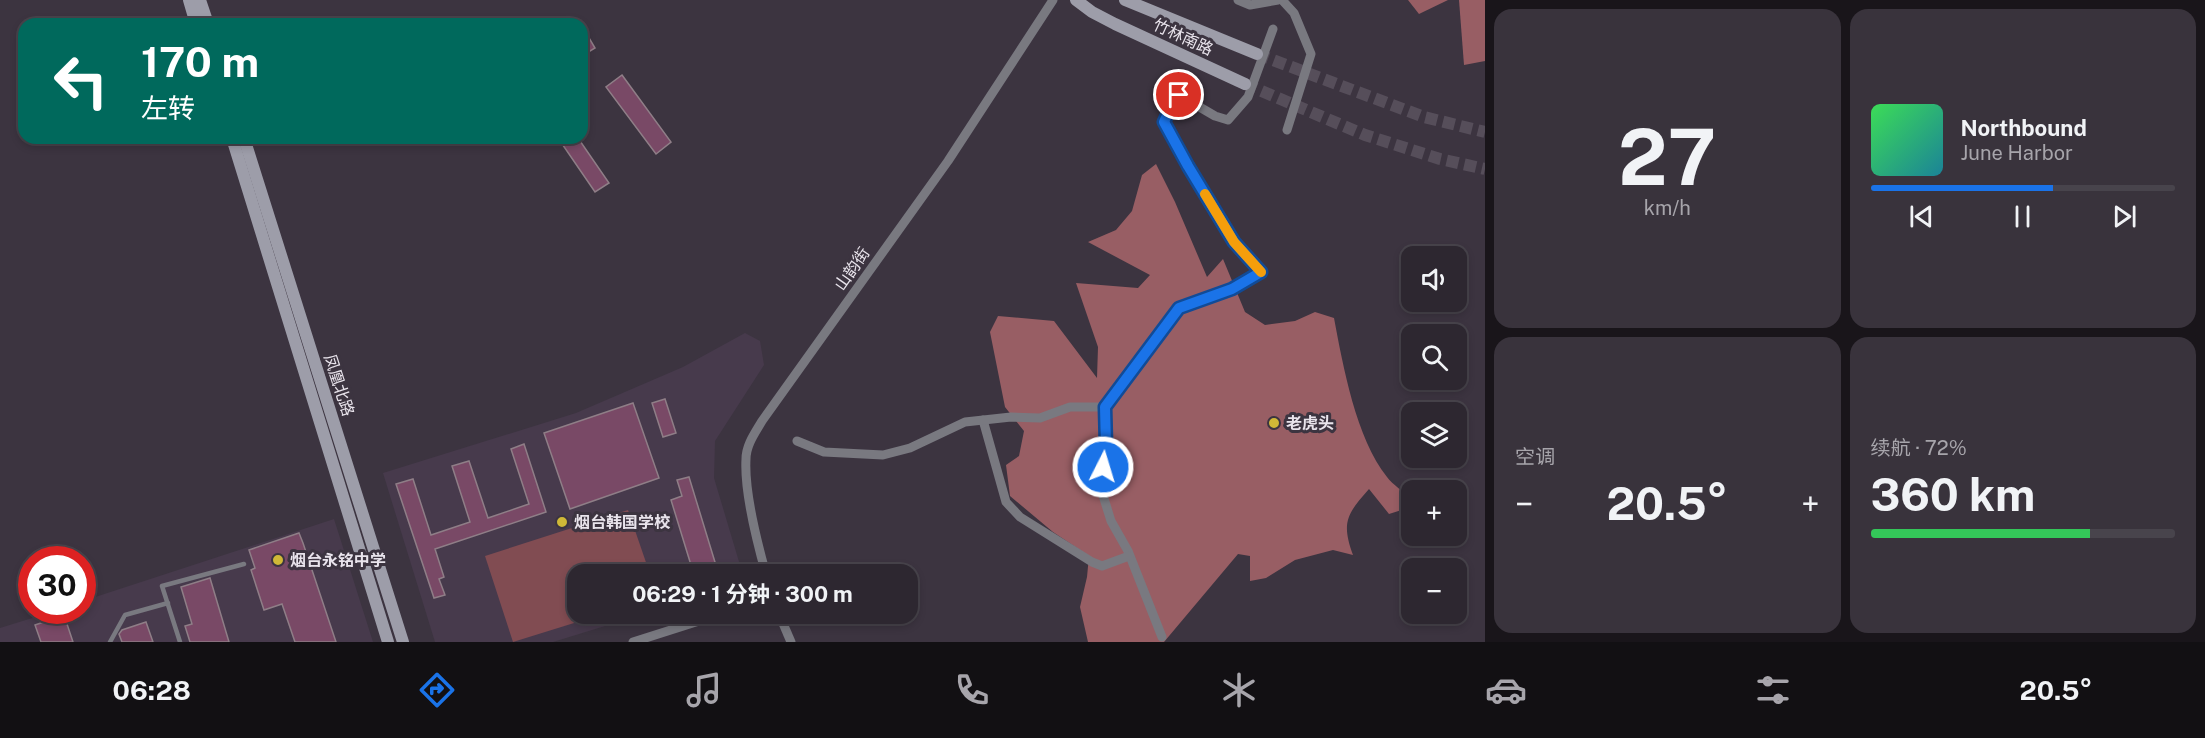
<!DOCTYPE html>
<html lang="zh">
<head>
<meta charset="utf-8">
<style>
  :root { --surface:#2d2730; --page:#39333c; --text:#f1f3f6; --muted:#a7a5ab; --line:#48444c; --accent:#1a73e8 }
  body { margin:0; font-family:"Public Sans","Noto Sans SC",sans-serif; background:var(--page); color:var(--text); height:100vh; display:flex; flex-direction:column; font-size:22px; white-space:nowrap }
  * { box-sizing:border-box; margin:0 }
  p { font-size:20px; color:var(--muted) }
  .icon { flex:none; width:33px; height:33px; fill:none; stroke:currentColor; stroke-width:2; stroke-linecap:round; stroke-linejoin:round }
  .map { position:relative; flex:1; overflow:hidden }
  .drawer { display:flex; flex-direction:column; gap:9px; padding:9px; background:#19151a; width:720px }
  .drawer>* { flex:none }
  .banner { position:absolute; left:18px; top:18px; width:570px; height:126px; border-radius:18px; box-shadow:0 3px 9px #0003,0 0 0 2px var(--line); background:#00695c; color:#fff; overflow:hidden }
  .tools { position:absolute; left:1401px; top:246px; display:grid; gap:12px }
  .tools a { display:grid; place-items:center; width:66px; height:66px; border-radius:12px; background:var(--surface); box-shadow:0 3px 9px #0003,0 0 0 2px var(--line); font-size:30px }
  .speed { position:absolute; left:18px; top:546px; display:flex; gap:12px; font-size:30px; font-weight:700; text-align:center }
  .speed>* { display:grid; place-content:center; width:78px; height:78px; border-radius:50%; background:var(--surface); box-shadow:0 3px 9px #0003,0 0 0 2px var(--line); line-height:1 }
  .speed .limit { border:9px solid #d22; background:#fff; color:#111 }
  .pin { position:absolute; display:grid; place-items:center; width:51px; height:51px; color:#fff; margin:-26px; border:3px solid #fff; border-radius:50%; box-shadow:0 2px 6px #0007 }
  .me { position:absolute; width:66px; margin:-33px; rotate:5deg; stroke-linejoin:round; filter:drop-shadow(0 0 4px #0008) }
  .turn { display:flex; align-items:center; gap:21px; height:126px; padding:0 24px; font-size:27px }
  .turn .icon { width:78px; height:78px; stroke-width:2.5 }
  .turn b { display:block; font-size:42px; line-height:51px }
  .big { font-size:45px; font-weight:700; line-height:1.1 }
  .drawer .tile { flex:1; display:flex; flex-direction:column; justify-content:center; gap:9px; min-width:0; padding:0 21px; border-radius:18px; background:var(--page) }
  .drawer .dial { align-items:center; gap:0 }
  .dial b { font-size:78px; line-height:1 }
  .song { display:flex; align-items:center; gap:18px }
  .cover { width:72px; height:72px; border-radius:9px; background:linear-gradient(135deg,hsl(130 70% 55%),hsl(190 70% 35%)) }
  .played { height:6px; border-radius:3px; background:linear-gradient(90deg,var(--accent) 60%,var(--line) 60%) }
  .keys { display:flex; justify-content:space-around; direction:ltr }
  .heat { display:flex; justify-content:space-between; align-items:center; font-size:33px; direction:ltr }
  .charge { height:9px; border-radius:4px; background:linear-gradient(90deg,#34c759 72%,var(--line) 0) }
  .drawer .tiles { flex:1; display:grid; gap:9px; grid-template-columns:repeat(2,1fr) }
  .trip { position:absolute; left:567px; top:564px; width:351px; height:60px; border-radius:18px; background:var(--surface); box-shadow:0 3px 9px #0003,0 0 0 2px var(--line); font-weight:700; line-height:60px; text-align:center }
  .dock { display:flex; height:96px; justify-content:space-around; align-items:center; background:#121013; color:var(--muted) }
  .dock .icon { width:42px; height:42px }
  .dock .current { color:var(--accent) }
  .dock b { font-size:27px; color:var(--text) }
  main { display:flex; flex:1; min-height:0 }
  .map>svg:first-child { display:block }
  .built { fill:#473a4c }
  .green { fill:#814c52 }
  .forest { fill:#985e64 }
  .building { fill:#794966; stroke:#8f7e87; stroke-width:1.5 }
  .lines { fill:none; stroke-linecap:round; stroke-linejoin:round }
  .secondary-tunnel { stroke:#564e5a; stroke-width:12; stroke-dasharray:12 6; stroke-linecap:butt }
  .lane { stroke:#797980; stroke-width:4.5 }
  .street { stroke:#797980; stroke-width:9 }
  .secondary { stroke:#9d9da9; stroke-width:12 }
  .route-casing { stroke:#114b97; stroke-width:15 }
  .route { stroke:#1a73e8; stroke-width:10 }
  .slow { stroke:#f59e0b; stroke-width:10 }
  .poi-dot { fill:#d0b837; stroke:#3c3440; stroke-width:2 }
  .labels { text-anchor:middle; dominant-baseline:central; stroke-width:6; stroke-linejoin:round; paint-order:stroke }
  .street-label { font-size:16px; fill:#e9e4ec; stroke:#3c3440 }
  .poi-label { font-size:16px; font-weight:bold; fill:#e9e4ec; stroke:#3c3440; text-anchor:start }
</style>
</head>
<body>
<main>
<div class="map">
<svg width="1485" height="642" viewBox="0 0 1485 642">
  <rect width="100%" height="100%" fill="#3c3440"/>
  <g class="built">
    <polygon points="745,333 760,341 764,365 715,441 714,478 740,565 734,574 578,574 578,614 644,614 553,642 435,642 383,473 576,413 683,367"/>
    <polygon points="334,519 373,642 0,642 0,628 55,611 82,610 83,601"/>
  </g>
  <polygon class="green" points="628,510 650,574 578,574 578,614 603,614 513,642 485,556"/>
  <g class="forest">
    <polygon points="1408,0 1448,0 1419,14"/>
    <polygon points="1459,0 1485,0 1485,61 1464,65"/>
    <path d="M 1156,164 L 1175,202 L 1207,277 L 1223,259 L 1245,312 L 1265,325 L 1295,321 L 1315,312 L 1334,318 C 1343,366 1356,438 1387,477 C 1393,485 1403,491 1411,498 L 1411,507 L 1389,514 L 1369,489 C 1347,514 1341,522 1353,555 L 1333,550 L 1295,560 L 1266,578 L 1250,581 L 1250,556 L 1238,554 L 1164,642 L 1088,642 L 1080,607 L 1087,577 L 1089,556 L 1053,532 L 1010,496 L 1006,465 L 1019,456 L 1024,431 L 1005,407 L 990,332 L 998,316 L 1054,321 L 1097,378 L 1098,347 L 1076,283 L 1138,288 L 1150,275 L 1088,242 L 1116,230 L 1132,211 L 1142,175 Z"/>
  </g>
  <g class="building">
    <polygon points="582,26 595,48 582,56"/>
    <polygon points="622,75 671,142 656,154 606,87"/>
    <polygon points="558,138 578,138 609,183 595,192"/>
    <polygon points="665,399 676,433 663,437 652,403"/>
    <polygon points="633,403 659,478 570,509 544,433"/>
    <polygon points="524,444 546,512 435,549 444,577 439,579 445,595 434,598 396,484 413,479 431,535 470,522 452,466 469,461 488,518 529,504 511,449"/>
    <polygon points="689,477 718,572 709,574 703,574 699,563 691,565 671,500 682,496 677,480"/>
    <polygon points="299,533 303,543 336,642 295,642 282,604 264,610 251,570 255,568 249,550"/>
    <polygon points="210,578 229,642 190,642 185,626 192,624 181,587"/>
    <polygon points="64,615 73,642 41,642 35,625"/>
    <polygon points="146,622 153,642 122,642 119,634 122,630"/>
  </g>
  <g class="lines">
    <g class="secondary-tunnel">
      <polyline points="1257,54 1424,117 1485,132"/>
      <polyline points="1245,84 1365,135 1440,159 1485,169"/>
    </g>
    <g class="lane">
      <polyline points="110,642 125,615 168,603"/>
      <polyline points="180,642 162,586 244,564"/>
    </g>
    <g class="street">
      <polyline points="1238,0 1250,5 1278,0"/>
      <polyline points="1282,0 1294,13 1311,54 1287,130"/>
      <polyline points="1105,407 1106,446 1101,489 1111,521 1128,551 1162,637"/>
      <polyline points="983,420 1006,502 1020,517 1092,562 1102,566 1129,556"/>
      <polyline points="797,441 824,452 883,455 910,448 965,422 1011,417 1040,418 1070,407 1105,407 1179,308 1232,289 1261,272 1234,241 1188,166 1165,121 1173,102 1179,95 1215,116 1228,120 1248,97 1273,29"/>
      <path d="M 766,574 C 757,542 744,493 746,459 C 746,445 755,433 762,421 L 948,161 L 1053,0"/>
      <polyline points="779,614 791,642"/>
      <polyline points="633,642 721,614"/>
    </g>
    <g class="secondary">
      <polyline points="189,0 196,24"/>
      <polyline points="200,0 208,24"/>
      <polyline points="1076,0 1092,12 1115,24 1245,84"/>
      <polyline points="1125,0 1257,54"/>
      <polyline points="232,138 388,642"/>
      <polyline points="244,138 403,642"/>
    </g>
  </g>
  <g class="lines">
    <g class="route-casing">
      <polyline id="route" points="1103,467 1106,446 1105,407 1179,308 1232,289 1261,272 1234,242 1188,166 1164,122 1173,102 1179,95"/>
    </g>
    <use href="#route" class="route"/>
    <polyline class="slow" points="1205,194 1234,242 1261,272"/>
  </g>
  <g class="poi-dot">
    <circle cx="1274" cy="423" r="6"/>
    <circle cx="562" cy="522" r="6"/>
    <circle cx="278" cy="560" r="6"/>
  </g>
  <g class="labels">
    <g class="street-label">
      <text transform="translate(1183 37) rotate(25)">竹林南路</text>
      <text transform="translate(852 269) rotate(-55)">山韵街</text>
      <text transform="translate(339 385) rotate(72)">凤凰北路</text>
    </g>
    <g class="poi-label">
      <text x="1286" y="423">老虎头</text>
      <text x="574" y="522">烟台韩国学校</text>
      <text x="290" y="560">烟台永铭中学</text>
    </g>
  </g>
</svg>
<div class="tools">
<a><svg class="icon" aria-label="sound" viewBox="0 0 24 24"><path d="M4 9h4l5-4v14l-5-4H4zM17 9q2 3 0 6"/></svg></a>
<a><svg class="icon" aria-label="search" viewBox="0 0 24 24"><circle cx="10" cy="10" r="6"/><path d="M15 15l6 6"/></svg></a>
<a><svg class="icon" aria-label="layers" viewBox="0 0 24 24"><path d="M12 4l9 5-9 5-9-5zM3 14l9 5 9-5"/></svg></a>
<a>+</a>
<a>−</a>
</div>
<div class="speed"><div class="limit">30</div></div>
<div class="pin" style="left:1179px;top:95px;background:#d93025"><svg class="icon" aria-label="arrive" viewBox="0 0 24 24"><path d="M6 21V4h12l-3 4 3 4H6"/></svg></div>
<svg class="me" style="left:1103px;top:467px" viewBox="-20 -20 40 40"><circle r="17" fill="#1a73e8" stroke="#fff" stroke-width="3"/><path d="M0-11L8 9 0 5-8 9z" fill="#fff"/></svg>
<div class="trip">06:29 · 1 分钟 · 300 m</div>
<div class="banner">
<div class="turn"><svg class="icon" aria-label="left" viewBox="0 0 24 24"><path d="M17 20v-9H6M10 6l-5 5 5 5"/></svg><div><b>170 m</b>左转</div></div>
</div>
</div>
<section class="drawer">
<div class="tiles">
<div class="tile dial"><b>27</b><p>km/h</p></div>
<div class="tile">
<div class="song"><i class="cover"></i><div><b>Northbound</b><p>June Harbor</p></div></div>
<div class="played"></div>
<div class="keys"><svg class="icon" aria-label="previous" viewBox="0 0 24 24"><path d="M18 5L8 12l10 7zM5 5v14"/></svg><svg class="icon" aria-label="pause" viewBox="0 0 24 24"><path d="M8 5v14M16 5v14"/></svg><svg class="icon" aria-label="next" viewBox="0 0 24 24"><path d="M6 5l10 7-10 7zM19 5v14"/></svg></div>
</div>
<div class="tile"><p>空调</p>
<div class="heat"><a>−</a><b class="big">20.5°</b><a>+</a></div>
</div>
<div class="tile"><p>续航 · 72%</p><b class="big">360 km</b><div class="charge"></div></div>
</div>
</section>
</main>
<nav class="dock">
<b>06:28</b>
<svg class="icon current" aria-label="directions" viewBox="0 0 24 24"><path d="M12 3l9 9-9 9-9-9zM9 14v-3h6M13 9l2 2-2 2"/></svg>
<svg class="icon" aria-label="music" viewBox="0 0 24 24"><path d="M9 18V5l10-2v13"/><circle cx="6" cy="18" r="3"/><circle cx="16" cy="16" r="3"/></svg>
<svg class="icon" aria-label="phone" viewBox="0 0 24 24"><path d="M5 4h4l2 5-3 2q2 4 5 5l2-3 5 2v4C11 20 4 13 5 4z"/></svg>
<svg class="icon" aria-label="climate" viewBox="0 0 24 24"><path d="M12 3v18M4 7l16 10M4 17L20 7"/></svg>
<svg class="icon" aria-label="car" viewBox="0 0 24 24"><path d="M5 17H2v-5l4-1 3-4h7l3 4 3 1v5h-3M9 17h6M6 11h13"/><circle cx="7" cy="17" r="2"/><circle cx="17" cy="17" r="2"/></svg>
<svg class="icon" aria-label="filters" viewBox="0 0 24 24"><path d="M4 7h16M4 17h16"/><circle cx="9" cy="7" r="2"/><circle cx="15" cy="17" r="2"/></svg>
<b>20.5°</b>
</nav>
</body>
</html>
